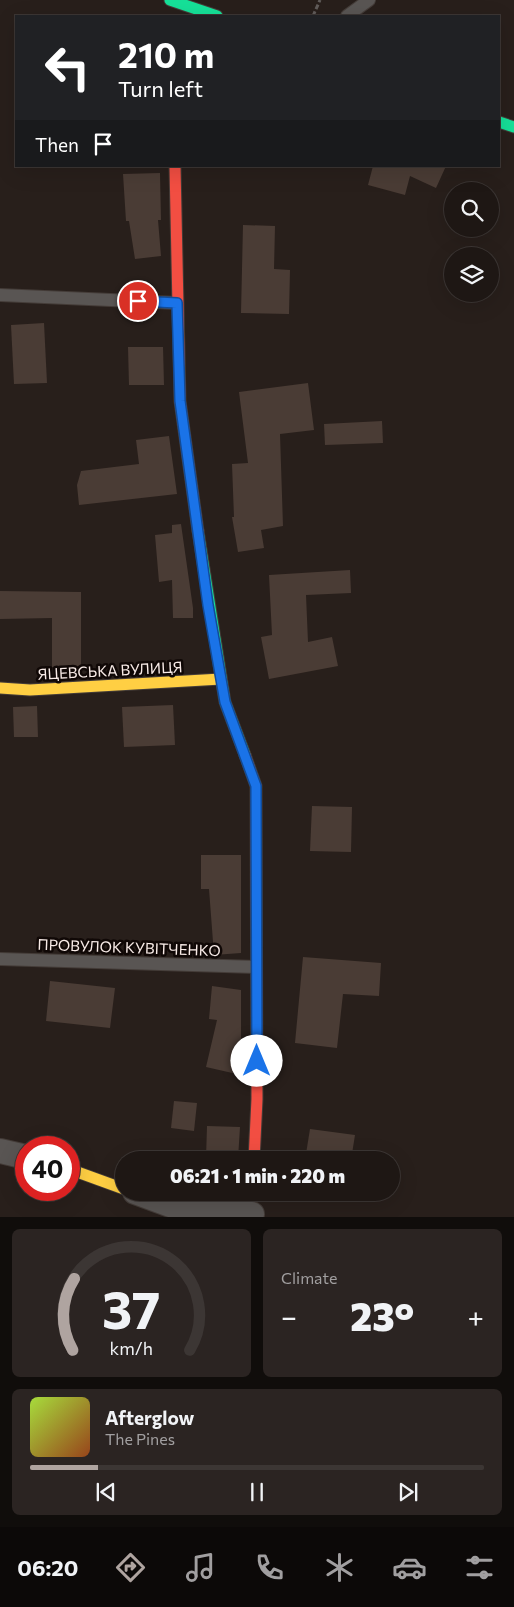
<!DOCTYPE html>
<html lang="en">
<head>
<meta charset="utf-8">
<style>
  :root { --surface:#1e1714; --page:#2b2422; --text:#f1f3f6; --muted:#a19fa0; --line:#3c3634; --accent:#afa4a0 }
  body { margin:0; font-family:Commissioner,sans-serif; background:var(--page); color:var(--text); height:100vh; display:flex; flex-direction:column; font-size:19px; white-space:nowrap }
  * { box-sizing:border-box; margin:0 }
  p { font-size:16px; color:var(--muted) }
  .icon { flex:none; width:28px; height:28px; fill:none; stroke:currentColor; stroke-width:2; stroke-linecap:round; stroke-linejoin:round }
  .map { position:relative; height:1217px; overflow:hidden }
  .sheet { display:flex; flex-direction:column; gap:12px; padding:12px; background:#100d0b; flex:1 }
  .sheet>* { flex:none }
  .hud { position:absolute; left:15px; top:15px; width:485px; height:152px; border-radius:0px; box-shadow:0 5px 20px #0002,0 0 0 1px var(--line); background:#202124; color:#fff; overflow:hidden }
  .fabs { position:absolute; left:444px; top:182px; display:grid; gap:10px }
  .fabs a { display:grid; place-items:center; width:55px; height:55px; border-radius:50%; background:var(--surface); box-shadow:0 5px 20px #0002,0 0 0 1px var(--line); font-size:25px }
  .speed { position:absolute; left:15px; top:1136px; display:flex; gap:10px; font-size:25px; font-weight:700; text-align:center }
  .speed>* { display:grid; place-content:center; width:65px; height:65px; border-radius:50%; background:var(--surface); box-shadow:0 5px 20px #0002,0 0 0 1px var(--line); line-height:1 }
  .speed .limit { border:8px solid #d22; background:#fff; color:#111 }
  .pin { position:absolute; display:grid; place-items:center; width:42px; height:42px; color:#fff; margin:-21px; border:2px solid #fff; border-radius:50%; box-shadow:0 1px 5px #0007 }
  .me { position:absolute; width:55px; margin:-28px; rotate:0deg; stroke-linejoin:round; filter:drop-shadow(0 0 4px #0008) }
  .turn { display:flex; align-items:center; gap:18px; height:105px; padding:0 20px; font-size:22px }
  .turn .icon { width:65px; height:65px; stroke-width:2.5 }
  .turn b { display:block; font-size:35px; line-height:42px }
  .then { display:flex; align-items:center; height:48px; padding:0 20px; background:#0003; gap:10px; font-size:19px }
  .big { font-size:38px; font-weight:800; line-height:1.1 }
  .sheet .widget { flex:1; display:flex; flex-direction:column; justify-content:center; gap:8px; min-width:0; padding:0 18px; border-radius:8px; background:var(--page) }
  .sheet .dial { align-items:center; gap:0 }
  .dial svg { height:130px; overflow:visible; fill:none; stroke:var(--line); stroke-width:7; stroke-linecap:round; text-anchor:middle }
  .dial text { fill:var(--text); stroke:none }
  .song { display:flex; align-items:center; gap:15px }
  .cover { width:60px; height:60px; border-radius:8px; background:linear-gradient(135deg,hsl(80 70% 55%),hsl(20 70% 35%)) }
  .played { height:5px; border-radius:2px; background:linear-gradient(90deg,var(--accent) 15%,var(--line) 15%) }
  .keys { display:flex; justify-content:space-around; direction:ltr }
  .heat { display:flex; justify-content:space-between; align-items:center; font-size:28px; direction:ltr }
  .sheet .tiles { flex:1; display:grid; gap:12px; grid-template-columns:1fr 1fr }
  .widget:last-child { grid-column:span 2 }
  .trip { position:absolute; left:115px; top:1151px; width:285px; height:50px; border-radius:25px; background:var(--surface); box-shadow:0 5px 20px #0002,0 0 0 1px var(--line); font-weight:800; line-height:50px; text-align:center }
  .menu { display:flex; height:80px; justify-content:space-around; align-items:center; background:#0c0908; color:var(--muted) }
  .menu .icon { width:35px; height:35px }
  .menu .selected { color:var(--accent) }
  .menu b { font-size:22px; color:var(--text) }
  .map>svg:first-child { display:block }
  .building { fill:#4a3c35 }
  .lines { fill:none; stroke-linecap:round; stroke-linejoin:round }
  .lane-casing { stroke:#443c38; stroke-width:14 }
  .street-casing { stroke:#443c38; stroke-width:26 }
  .fast-casing { stroke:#443c38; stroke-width:13 }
  .slow-casing { stroke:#443c38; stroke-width:13 }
  .jam-casing { stroke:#443c38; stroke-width:13 }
  .path { stroke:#615c5a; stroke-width:3; stroke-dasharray:5 2.5; stroke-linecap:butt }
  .lane { stroke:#595553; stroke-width:12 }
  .street { stroke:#595553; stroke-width:24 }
  .fast { stroke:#16e098; stroke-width:11 }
  .slow { stroke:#ffcf43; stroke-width:11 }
  .jam { stroke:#f24e42; stroke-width:11 }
  .route-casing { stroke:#114b97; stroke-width:12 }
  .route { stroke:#1a73e8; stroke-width:9 }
  .labels { text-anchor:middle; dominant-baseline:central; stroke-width:5; stroke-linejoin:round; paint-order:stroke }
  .street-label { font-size:15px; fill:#f8ebe7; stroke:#100806 }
</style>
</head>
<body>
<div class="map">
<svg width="514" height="1217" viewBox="0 0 514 1217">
  <rect width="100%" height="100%" fill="#281f1b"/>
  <g class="building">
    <polygon points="373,166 391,168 388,166 446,166 436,188 410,176 405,195 368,185"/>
    <polygon points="160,173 161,220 158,220 161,256 135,259 129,221 126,221 123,174"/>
    <polygon points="243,225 275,226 274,269 290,270 289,314 241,313"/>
    <polygon points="44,323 47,383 14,384 11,325"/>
    <polygon points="128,347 163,347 164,385 129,385"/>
    <polygon points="308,383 314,430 280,434 283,526 261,530 264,548 238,552 232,517 234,517 232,464 248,463 239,392"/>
    <polygon points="382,421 383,443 325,445 324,424"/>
    <polygon points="169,436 177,494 79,505 77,485 81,471 139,464 136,440"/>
    <polygon points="181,524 193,608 193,618 173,618 172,580 159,582 155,535 172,533 172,525"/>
    <polygon points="350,570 351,593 306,595 308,642 332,637 338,666 269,679 261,637 272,635 269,575"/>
    <polygon points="0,591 81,592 81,667 52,667 52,618 0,619"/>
    <polygon points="173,705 175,745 124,747 122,707"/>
    <polygon points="37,706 38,737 14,737 13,707"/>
    <polygon points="312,806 352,807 351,852 310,851"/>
    <polygon points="201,855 241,855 241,953 214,955 209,889 201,889"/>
    <polygon points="303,957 381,963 379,996 343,994 337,1048 295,1043"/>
    <polygon points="50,981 115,988 110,1028 46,1021"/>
    <polygon points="212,986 241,990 241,1075 206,1067 217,1020 209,1019"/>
    <polygon points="174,1101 197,1103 194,1131 171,1128"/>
    <polygon points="207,1126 240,1127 238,1159 206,1158"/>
    <polygon points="310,1129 355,1135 351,1160 305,1160"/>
  </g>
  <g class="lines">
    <g class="lane-casing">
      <g id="lane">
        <polyline points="347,16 369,0"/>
        <polyline points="0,295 177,303"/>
        <polyline points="0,959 256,967"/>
      </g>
    </g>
    <g class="street-casing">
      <g id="street">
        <polyline points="0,1151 26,1157"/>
        <polyline points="135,1192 192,1213 252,1214"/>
      </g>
    </g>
    <g class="fast-casing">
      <g id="fast">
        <polyline points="170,0 217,16"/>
        <polyline points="499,122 514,127"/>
        <polyline points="198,531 225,702 245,755"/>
      </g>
    </g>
    <g class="slow-casing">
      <g id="slow">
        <polyline points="0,688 30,690 221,679"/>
        <polyline points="69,1169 124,1189"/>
      </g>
    </g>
    <g class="jam-casing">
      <g id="jam">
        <polyline points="175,166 180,401 198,531"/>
        <polyline points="245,755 256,786 257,1099 254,1160"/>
      </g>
    </g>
    <polyline class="path" points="313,16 320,0"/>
    <use href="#lane" class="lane"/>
    <use href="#street" class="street"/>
    <use href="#fast" class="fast"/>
    <use href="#slow" class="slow"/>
    <use href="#jam" class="jam"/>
  </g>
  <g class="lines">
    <g class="route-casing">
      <polyline id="route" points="138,301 177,303 180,401 208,605 225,702 256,786 257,1061"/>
    </g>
    <use href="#route" class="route"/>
  </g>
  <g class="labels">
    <g class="street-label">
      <text transform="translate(110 670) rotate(-3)">ЯЦЕВСЬКА ВУЛИЦЯ</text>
      <text transform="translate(129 947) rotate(2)">ПРОВУЛОК КУВІТЧЕНКО</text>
    </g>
  </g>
</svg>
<div class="fabs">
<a><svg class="icon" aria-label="search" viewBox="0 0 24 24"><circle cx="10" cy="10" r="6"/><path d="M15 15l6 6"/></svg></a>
<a><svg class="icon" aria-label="layers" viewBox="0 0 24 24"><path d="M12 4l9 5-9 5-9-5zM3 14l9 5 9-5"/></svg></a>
</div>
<div class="speed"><div class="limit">40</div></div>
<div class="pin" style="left:138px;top:301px;background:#d93025"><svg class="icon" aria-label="arrive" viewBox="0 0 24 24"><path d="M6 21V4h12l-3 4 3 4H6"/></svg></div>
<svg class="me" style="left:257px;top:1061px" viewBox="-20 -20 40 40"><circle r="19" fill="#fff"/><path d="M0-13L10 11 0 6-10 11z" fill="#1a73e8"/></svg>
<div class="trip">06:21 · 1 min · 220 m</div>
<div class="hud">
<div class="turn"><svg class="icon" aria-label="left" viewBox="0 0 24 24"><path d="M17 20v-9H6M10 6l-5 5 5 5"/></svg><div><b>210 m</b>Turn left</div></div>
<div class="then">Then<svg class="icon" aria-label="arrive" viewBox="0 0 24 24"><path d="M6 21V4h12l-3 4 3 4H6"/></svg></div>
</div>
</div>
<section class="sheet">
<div class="tiles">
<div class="widget dial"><svg viewBox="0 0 100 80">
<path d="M14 69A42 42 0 1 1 86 69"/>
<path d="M14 69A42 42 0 0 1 15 25" stroke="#afa4a0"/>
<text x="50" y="56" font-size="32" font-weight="700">37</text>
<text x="50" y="72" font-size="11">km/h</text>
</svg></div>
<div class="widget"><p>Climate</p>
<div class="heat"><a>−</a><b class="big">23°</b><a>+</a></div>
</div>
<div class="widget">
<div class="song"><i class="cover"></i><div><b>Afterglow</b><p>The Pines</p></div></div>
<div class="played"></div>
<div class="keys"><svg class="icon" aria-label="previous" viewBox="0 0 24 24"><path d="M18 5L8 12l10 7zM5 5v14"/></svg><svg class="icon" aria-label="pause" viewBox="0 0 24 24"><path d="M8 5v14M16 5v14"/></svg><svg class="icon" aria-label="next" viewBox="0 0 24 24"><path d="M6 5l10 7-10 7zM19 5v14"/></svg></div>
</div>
</div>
</section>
<nav class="menu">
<b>06:20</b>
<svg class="icon selected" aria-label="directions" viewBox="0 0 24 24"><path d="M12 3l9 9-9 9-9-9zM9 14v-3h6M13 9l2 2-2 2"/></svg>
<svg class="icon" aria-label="music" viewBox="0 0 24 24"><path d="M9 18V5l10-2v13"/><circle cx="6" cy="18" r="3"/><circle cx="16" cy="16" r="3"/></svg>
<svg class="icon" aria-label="phone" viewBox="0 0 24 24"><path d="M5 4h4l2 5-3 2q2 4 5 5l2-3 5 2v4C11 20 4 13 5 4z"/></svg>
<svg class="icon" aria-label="climate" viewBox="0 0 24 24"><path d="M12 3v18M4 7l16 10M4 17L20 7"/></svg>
<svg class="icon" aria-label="car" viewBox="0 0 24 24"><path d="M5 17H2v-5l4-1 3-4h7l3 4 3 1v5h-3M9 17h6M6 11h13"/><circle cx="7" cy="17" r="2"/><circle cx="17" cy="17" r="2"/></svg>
<svg class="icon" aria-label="filters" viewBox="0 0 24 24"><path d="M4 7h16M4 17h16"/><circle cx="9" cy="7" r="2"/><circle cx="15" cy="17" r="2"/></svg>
</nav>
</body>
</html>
